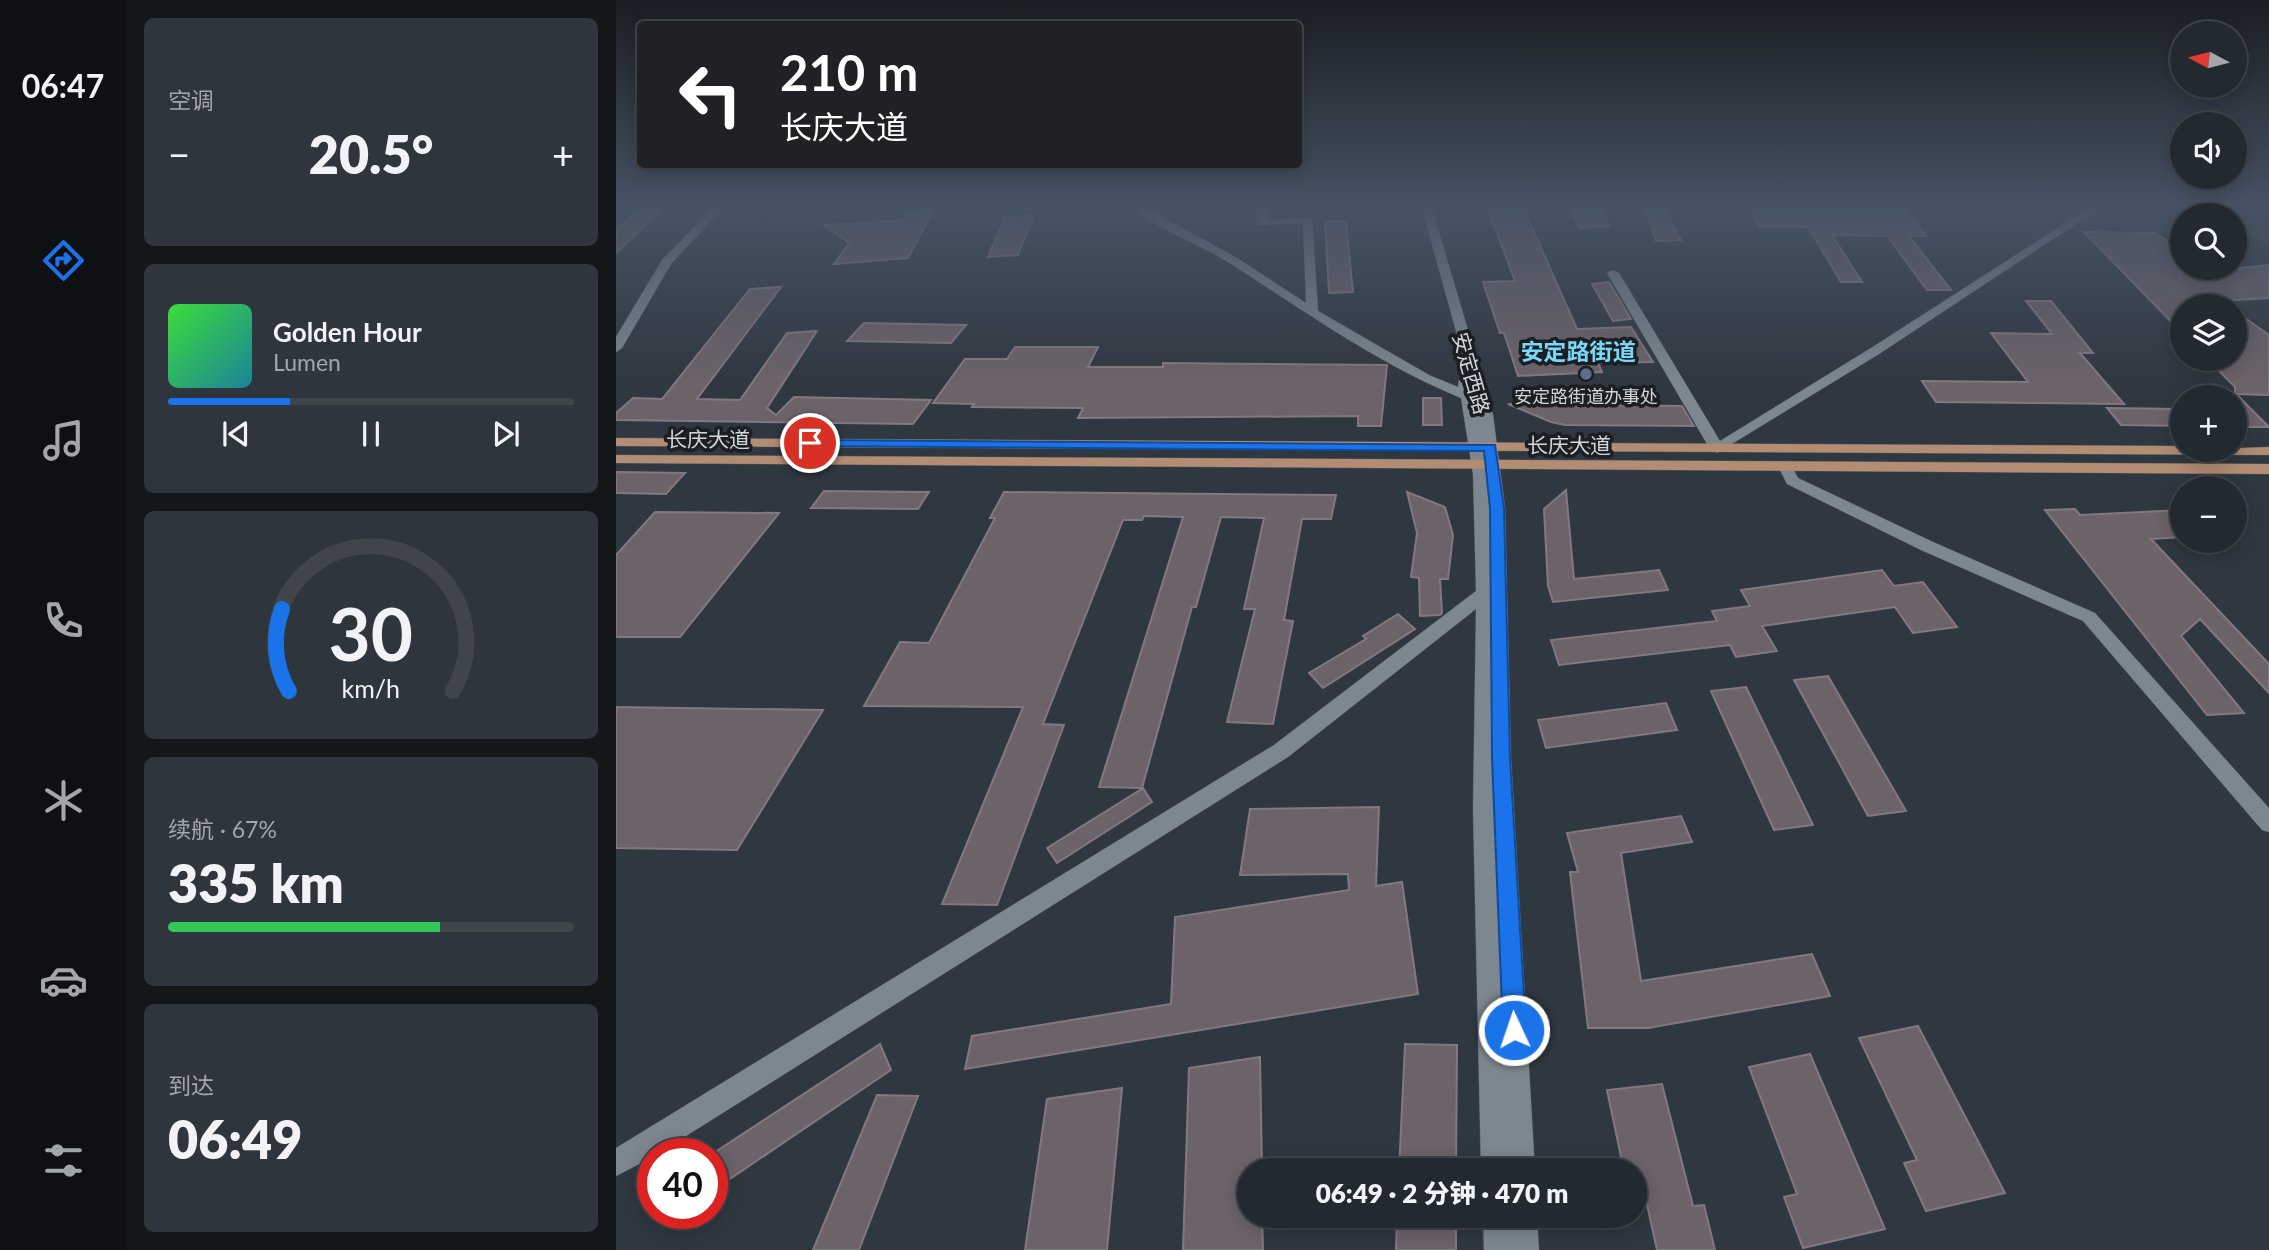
<!DOCTYPE html>
<html lang="zh">
<head>
<meta charset="utf-8">
<style>
  :root { --surface:#232930; --page:#2f353c; --text:#f1f3f6; --muted:#a3a6ab; --line:#40454c; --accent:#1a73e8 }
  body { margin:0; font-family:Lato,"Noto Sans SC",sans-serif; background:var(--page); color:var(--text); height:100vh; display:flex; flex-direction:column; font-size:26px; white-space:nowrap }
  * { box-sizing:border-box; margin:0 }
  p { font-size:23px; color:var(--muted) }
  .icon { flex:none; width:38px; height:38px; fill:none; stroke:currentColor; stroke-width:2; stroke-linecap:round; stroke-linejoin:round }
  .map { position:relative; flex:1; overflow:hidden }
  .panel { display:flex; flex-direction:column; gap:18px; padding:18px; background:#13171a; width:490px }
  .panel>* { flex:none }
  .top-card { position:absolute; left:21px; top:21px; width:665px; height:147px; border-radius:7px; box-shadow:0 4px 18px #0003,0 0 0 2px var(--line); background:#202124; color:#fff; overflow:hidden }
  .needle { width:46px; rotate:277deg }
  .controls { position:absolute; left:1554px; top:21px; display:grid; gap:14px }
  .controls a { display:grid; place-items:center; width:77px; height:77px; border-radius:50%; background:var(--surface); box-shadow:0 4px 18px #0003,0 0 0 2px var(--line); font-size:35px }
  .speed { position:absolute; left:21px; top:1138px; display:flex; gap:14px; font-size:35px; font-weight:700; text-align:center }
  .speed>* { display:grid; place-content:center; width:91px; height:91px; border-radius:50%; background:var(--surface); box-shadow:0 4px 18px #0003,0 0 0 2px var(--line); line-height:1 }
  .speed .limit { border:10px solid #d22; background:#fff; color:#111 }
  .pin { position:absolute; display:grid; place-items:center; width:60px; height:60px; color:#fff; margin:-30px; border:4px solid #fff; border-radius:50%; box-shadow:0 2px 7px #0007 }
  .me { position:absolute; width:77px; margin:-38px; rotate:357deg; stroke-linejoin:round; filter:drop-shadow(0 0 5px #0008) }
  .turn { display:flex; align-items:center; gap:24px; height:147px; padding:0 28px; font-size:32px }
  .turn .icon { width:91px; height:91px; stroke-width:2.5 }
  .turn b { display:block; font-size:49px; line-height:60px }
  .big { font-size:52px; font-weight:800; line-height:1.1 }
  .panel .card { flex:1; display:flex; flex-direction:column; justify-content:center; gap:10px; min-width:0; padding:0 24px; border-radius:10px; background:var(--page) }
  .panel .dial { align-items:center; gap:0 }
  .dial svg { height:182px; overflow:visible; fill:none; stroke:var(--line); stroke-width:7; stroke-linecap:round; text-anchor:middle }
  .dial text { fill:var(--text); stroke:none }
  .song { display:flex; align-items:center; gap:21px }
  .cover { width:84px; height:84px; border-radius:10px; background:linear-gradient(135deg,hsl(120 70% 55%),hsl(190 70% 35%)) }
  .played { height:7px; border-radius:4px; background:linear-gradient(90deg,var(--accent) 30%,var(--line) 30%) }
  .keys { display:flex; justify-content:space-around; direction:ltr }
  .heat { display:flex; justify-content:space-between; align-items:center; font-size:38px; direction:ltr }
  .charge { height:10px; border-radius:5px; background:linear-gradient(90deg,#34c759 67%,var(--line) 0) }
  .trip { position:absolute; left:621px; top:1158px; width:410px; height:70px; border-radius:35px; background:var(--surface); box-shadow:0 4px 18px #0003,0 0 0 2px var(--line); font-weight:800; line-height:70px; text-align:center }
  main { display:flex; flex:1; min-height:0 }
  .tab-bar { display:flex; flex-direction:column; width:126px; justify-content:space-around; align-items:center; background:#0e1013; color:var(--muted) }
  .tab-bar .icon { width:49px; height:49px }
  .tab-bar .active { color:var(--accent) }
  .tab-bar b { font-size:32px; color:var(--text) }
  .map>svg:first-child { display:block }
  .green { fill:#384833 }
  .building { fill:#6c626a; stroke:#837881; stroke-width:2 }
  .lines { fill:none; stroke-linecap:round; stroke-linejoin:round }
  .minor-casing { stroke:#4f565c; stroke-width:1 }
  .major-casing { stroke:#4f565c; stroke-width:1 }
  .minor { fill:#7d8790; fill-rule:evenodd }
  .major { fill:#b38c74; fill-rule:evenodd }
  .route { fill:#1a73e8; stroke:#114b97; stroke-width:2 }
  .service-dot { fill:#5c6f8a; stroke:#1b1e22; stroke-width:2.5 }
  .labels { text-anchor:middle; dominant-baseline:central; stroke-width:7; stroke-linejoin:round; paint-order:stroke }
  .far-poi-label { font-size:18px; fill:#d1d6db; stroke:#1b1e22 }
  .street-label { font-size:21px; fill:#d1d6db; stroke:#1b1e22 }
  .far-district-label { font-size:23px; font-weight:bold; fill:#79d7f7; stroke:#1b1e22 }
</style>
</head>
<body>
<main>
<nav class="tab-bar">
<b>06:47</b>
<svg class="icon active" aria-label="directions" viewBox="0 0 24 24"><path d="M12 3l9 9-9 9-9-9zM9 14v-3h6M13 9l2 2-2 2"/></svg>
<svg class="icon" aria-label="music" viewBox="0 0 24 24"><path d="M9 18V5l10-2v13"/><circle cx="6" cy="18" r="3"/><circle cx="16" cy="16" r="3"/></svg>
<svg class="icon" aria-label="phone" viewBox="0 0 24 24"><path d="M5 4h4l2 5-3 2q2 4 5 5l2-3 5 2v4C11 20 4 13 5 4z"/></svg>
<svg class="icon" aria-label="climate" viewBox="0 0 24 24"><path d="M12 3v18M4 7l16 10M4 17L20 7"/></svg>
<svg class="icon" aria-label="car" viewBox="0 0 24 24"><path d="M5 17H2v-5l4-1 3-4h7l3 4 3 1v5h-3M9 17h6M6 11h13"/><circle cx="7" cy="17" r="2"/><circle cx="17" cy="17" r="2"/></svg>
<svg class="icon" aria-label="filters" viewBox="0 0 24 24"><path d="M4 7h16M4 17h16"/><circle cx="9" cy="7" r="2"/><circle cx="15" cy="17" r="2"/></svg>
</nav>
<section class="panel">
<div class="card"><p>空调</p>
<div class="heat"><a>−</a><b class="big">20.5°</b><a>+</a></div>
</div>
<div class="card">
<div class="song"><i class="cover"></i><div><b>Golden Hour</b><p>Lumen</p></div></div>
<div class="played"></div>
<div class="keys"><svg class="icon" aria-label="previous" viewBox="0 0 24 24"><path d="M18 5L8 12l10 7zM5 5v14"/></svg><svg class="icon" aria-label="pause" viewBox="0 0 24 24"><path d="M8 5v14M16 5v14"/></svg><svg class="icon" aria-label="next" viewBox="0 0 24 24"><path d="M6 5l10 7-10 7zM19 5v14"/></svg></div>
</div>
<div class="card dial"><svg viewBox="0 0 100 80">
<path d="M14 69A42 42 0 1 1 86 69"/>
<path d="M14 69A42 42 0 0 1 11 33" stroke="#1a73e8"/>
<text x="50" y="56" font-size="32" font-weight="700">30</text>
<text x="50" y="72" font-size="11">km/h</text>
</svg></div>
<div class="card"><p>续航 · 67%</p><b class="big">335 km</b><div class="charge"></div></div>
<div class="card"><p>到达</p><b class="big">06:49</b></div>
</section>
<div class="map">
<svg width="1653" height="1250" viewBox="0 0 1653 1250">
  <rect width="100%" height="100%" fill="#2f3740"/>
  <polygon class="green" points="1632,219 1653,230 1653,244 1619,227 1619,220"/>
  <g class="building">
    <polygon points="28,207 49,207 0,253 0,229"/>
    <polygon points="871,207 907,207 961,329 1015,327 1037,362 982,363 986,372 902,376 888,333 884,333 867,282 899,281"/>
    <polygon points="953,207 982,207 993,226 964,228"/>
    <polygon points="1029,207 1046,207 1065,240 1040,241"/>
    <polygon points="1133,207 1287,207 1310,236 1293,236 1335,290 1311,290 1271,236 1216,235 1246,282 1225,282 1192,227 1143,227"/>
    <polygon points="317,211 292,258 218,264 233,243 208,225 287,220 292,212"/>
    <polygon points="418,215 402,255 372,257 389,217"/>
    <polygon points="730,221 737,292 713,293 709,222"/>
    <polygon points="1468,232 1539,233 1566,250 1566,268 1590,268 1596,271 1653,265 1653,298 1604,301 1612,306 1566,306 1566,333"/>
    <polygon points="993,282 1015,319 997,321 976,284"/>
    <polygon points="165,287 81,399 124,400 171,333 201,331 151,408 160,415 178,397 315,400 297,424 0,420 0,413 17,398 46,399 134,289"/>
    <polygon points="1410,301 1435,301 1477,353 1464,353 1508,404 1320,402 1306,381 1412,382 1375,333 1436,334"/>
    <polygon points="1619,311 1653,335 1653,395 1620,394 1653,427 1619,427 1619,387 1591,359 1619,359"/>
    <polygon points="248,323 350,325 335,343 231,341"/>
    <polygon points="399,347 482,347 472,367 547,367 547,363 771,365 765,426 742,426 742,416 462,418 467,408 356,407 358,404 317,403 349,359 391,359"/>
    <polygon points="807,398 825,398 826,425 807,425"/>
    <polygon points="892,404 1066,406 1078,426 949,425 935,422"/>
    <polygon points="1491,408 1566,409 1566,426 1505,425"/>
    <polygon points="0,472 69,473 50,494 0,493"/>
    <polygon points="950,490 958,579 1043,570 1052,590 937,602 932,586 928,509"/>
    <polygon points="208,491 313,492 302,509 195,508"/>
    <polygon points="388,492 720,495 715,519 686,519 668,620 677,621 657,724 611,722 639,609 628,609 648,518 605,517 580,607 576,607 526,788 483,787 567,517 528,516 526,520 507,520 427,724 448,725 381,905 326,904 407,707 248,706 284,642 313,643 379,518 374,518"/>
    <polygon points="791,492 829,507 837,535 832,579 824,579 826,613 824,615 804,616 803,578 795,577 801,533"/>
    <polygon points="1459,509 1464,515 1566,510 1566,537 1535,539 1653,664 1653,693 1584,619 1565,636 1628,713 1591,715 1429,510"/>
    <polygon points="39,512 163,513 64,637 0,637 0,555"/>
    <polygon points="1266,570 1278,586 1307,582 1341,627 1297,633 1279,607 1146,626 1161,651 1120,657 1114,645 943,665 935,640 1101,621 1096,611 1134,606 1125,590"/>
    <polygon points="782,614 799,629 707,688 693,673 750,639 747,636"/>
    <polygon points="1212,676 1290,811 1252,816 1178,680"/>
    <polygon points="1130,687 1197,825 1158,830 1095,691"/>
    <polygon points="1050,703 1061,730 930,748 922,720"/>
    <polygon points="0,707 207,710 121,850 0,848"/>
    <polygon points="527,788 536,802 441,863 431,848"/>
    <polygon points="763,807 760,886 786,882 802,994 349,1069 356,1036 555,1004 559,917 733,890 732,874 624,875 634,809"/>
    <polygon points="1065,816 1076,842 1005,853 1025,981 1196,954 1214,996 1032,1028 972,1028 954,872 962,872 951,833"/>
    <polygon points="1302,1026 1389,1193 1310,1211 1288,1163 1301,1160 1243,1038"/>
    <polygon points="264,1044 275,1070 96,1191 96,1154"/>
    <polygon points="789,1044 841,1045 840,1171 783,1171"/>
    <polygon points="1194,1054 1269,1229 1187,1248 1168,1197 1181,1194 1133,1067"/>
    <polygon points="644,1057 646,1171 634,1171 634,1216 646,1216 647,1250 567,1250 573,1068"/>
    <polygon points="1046,1084 1077,1206 1088,1205 1099,1250 1041,1250 1024,1173 1008,1171 991,1090"/>
    <polygon points="506,1088 491,1250 409,1250 431,1099"/>
    <polygon points="261,1095 302,1096 243,1250 197,1250"/>
    <polygon points="781,1216 840,1216 840,1250 780,1250"/>
  </g>
  <g class="lines">
    <g class="minor-casing">
      <g id="minor">
        <polygon points="97,208 107,208 55,264 6,348 0,352 0,337 46,260"/>
        <path d="M 518,208 L 530,208 L 621,258 L 690,303 L 687,223 L 641,225 L 640,208 L 650,208 L 650,220 L 696,218 L 702,311 L 813,375 L 842,387 L 843,380 L 854,382 L 806,208 L 816,208 L 877,415 L 889,508 L 895,758 L 919,1171 L 865,1171 L 857,809 L 860,609 L 672,757 L 43,1153 L 37,1153 L 37,1157 L 0,1176 L 0,1148 L 658,745 L 860,591 L 857,474 L 845,398 C 762,364 690,312 615,264 C 586,245 542,230 518,208 Z"/>
        <polygon points="1473,208 1484,208 1263,354 1101,453 1094,449 991,273 997,270 1003,273 1104,441 1255,348"/>
        <polygon points="1169,462 1174,463 1182,478 1317,542 1479,613 1653,808 1653,832 1646,830 1467,621 1305,550 1171,484 1162,466"/>
        <polygon points="867,1216 921,1216 923,1250 868,1250"/>
      </g>
    </g>
    <g class="major-casing">
      <g id="major">
        <polygon points="0,438 1566,446 1566,450 1653,447 1653,455 0,446"/>
        <polygon points="0,455 1653,464 1653,474 0,463"/>
      </g>
    </g>
    <use href="#minor" class="minor"/>
    <use href="#major" class="major"/>
  </g>
  <linearGradient id="sky" x2="0" y2="1"><stop stop-color="#1a1e23"/><stop offset="0.54" stop-color="#475364"/><stop offset="1" stop-color="#475364" stop-opacity="0"/></linearGradient>
  <rect width="1653" height="383" fill="url(#sky)"/>
  <polygon class="route" points="194,440 879,445 888,508 894,758 910,1030 906,1037 898,1041 890,1037 887,1030 876,758 874,508 868,451 190,446 190,441"/>
  <circle class="service-dot" cx="970" cy="374" r="7"/>
  <g class="labels">
    <g class="far-poi-label">
      <text x="970" y="396">安定路街道办事处</text>
    </g>
    <g class="street-label">
      <text transform="translate(856 373) rotate(74)">安定西路</text>
      <text x="92" y="438">长庆大道</text>
      <text x="953" y="444">长庆大道</text>
    </g>
    <g class="far-district-label">
      <text x="962" y="351">安定路街道</text>
    </g>
  </g>
</svg>
<div class="controls">
<a><svg class="needle" viewBox="-14 -14 28 28"><path d="M0-13l5 13h-10z" fill="#e53935"/><path d="M0 13l5-13h-10z" fill="#a3a6ab"/></svg></a>
<a><svg class="icon" aria-label="sound" viewBox="0 0 24 24"><path d="M4 9h4l5-4v14l-5-4H4zM17 9q2 3 0 6"/></svg></a>
<a><svg class="icon" aria-label="search" viewBox="0 0 24 24"><circle cx="10" cy="10" r="6"/><path d="M15 15l6 6"/></svg></a>
<a><svg class="icon" aria-label="layers" viewBox="0 0 24 24"><path d="M12 4l9 5-9 5-9-5zM3 14l9 5 9-5"/></svg></a>
<a>+</a>
<a>−</a>
</div>
<div class="speed"><div class="limit">40</div></div>
<div class="pin" style="left:194px;top:443px;background:#d93025"><svg class="icon" aria-label="arrive" viewBox="0 0 24 24"><path d="M6 21V4h12l-3 4 3 4H6"/></svg></div>
<svg class="me" style="left:898px;top:1030px" viewBox="-20 -20 40 40"><circle r="17" fill="#1a73e8" stroke="#fff" stroke-width="3"/><path d="M0-11L8 9 0 5-8 9z" fill="#fff"/></svg>
<div class="trip">06:49 · 2 分钟 · 470 m</div>
<div class="top-card">
<div class="turn"><svg class="icon" aria-label="left" viewBox="0 0 24 24"><path d="M17 20v-9H6M10 6l-5 5 5 5"/></svg><div><b>210 m</b>长庆大道</div></div>
</div>
</div>
</main>
</body>
</html>
